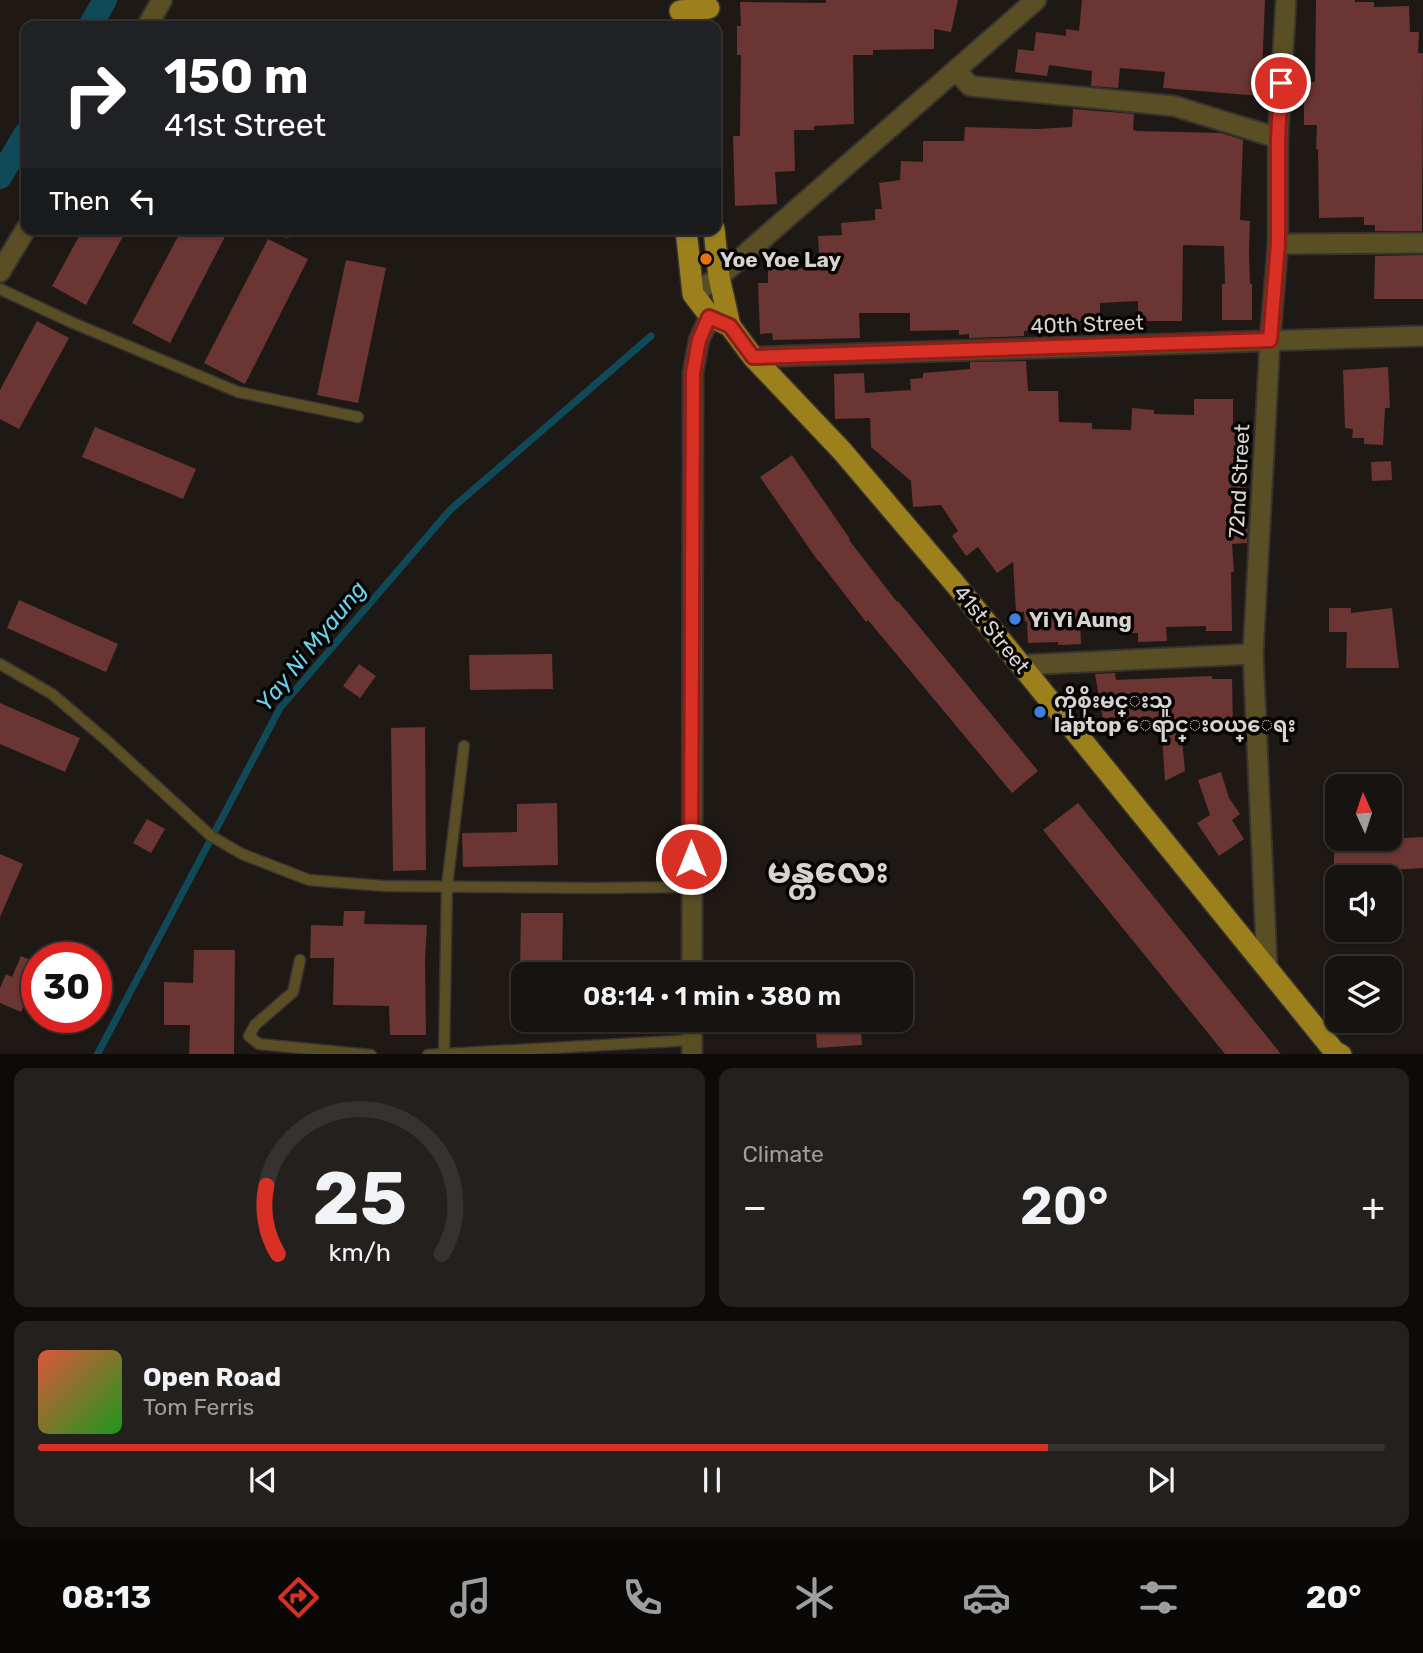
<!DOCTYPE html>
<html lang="en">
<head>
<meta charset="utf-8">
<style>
  :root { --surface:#171310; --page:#24201e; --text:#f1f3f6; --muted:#9e9e9f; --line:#363230; --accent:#d93025 }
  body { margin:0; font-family:Rubik,"Noto Sans Myanmar",sans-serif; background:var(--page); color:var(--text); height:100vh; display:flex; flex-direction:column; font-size:26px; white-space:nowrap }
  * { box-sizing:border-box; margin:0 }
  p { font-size:23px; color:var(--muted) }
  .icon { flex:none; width:38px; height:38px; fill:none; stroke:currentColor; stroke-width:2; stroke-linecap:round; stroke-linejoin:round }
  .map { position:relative; height:1054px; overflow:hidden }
  .details { display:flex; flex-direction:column; gap:14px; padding:14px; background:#0d0a09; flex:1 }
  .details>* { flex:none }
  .hud { position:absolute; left:21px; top:21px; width:700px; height:214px; border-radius:14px; box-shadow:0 2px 5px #0004,0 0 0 2px var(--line); background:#202124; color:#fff; overflow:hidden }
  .needle { width:46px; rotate:357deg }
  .controls { position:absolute; left:1325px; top:774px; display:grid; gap:14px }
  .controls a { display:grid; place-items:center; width:77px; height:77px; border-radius:14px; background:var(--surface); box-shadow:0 2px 5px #0004,0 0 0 2px var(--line); font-size:35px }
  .speed { position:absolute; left:21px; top:942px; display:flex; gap:14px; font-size:35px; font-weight:700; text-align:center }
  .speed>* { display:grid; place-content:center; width:91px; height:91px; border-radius:50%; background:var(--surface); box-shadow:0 2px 5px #0004,0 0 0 2px var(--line); line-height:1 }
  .speed .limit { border:10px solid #d22; background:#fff; color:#111 }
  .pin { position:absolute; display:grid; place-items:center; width:60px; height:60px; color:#fff; margin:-30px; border:4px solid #fff; border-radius:50%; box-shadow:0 2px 7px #0007 }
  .me { position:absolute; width:77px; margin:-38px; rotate:0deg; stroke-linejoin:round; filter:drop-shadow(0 0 5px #0008) }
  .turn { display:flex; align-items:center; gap:24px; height:147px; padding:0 28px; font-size:32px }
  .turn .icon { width:91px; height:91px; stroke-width:2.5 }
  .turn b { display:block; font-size:49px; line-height:60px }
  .then { display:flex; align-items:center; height:66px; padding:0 28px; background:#0003; gap:14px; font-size:26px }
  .big { font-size:52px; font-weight:600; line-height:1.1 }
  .details .card { flex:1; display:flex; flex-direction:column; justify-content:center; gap:10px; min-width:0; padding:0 24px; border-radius:14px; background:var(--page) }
  .details .dial { align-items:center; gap:0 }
  .dial svg { height:182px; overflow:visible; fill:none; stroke:var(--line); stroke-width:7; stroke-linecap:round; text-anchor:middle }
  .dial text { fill:var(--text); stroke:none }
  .song { display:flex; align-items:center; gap:21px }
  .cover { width:84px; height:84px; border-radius:10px; background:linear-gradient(135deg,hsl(10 70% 55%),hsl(120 70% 35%)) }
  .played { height:7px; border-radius:4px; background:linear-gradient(90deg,var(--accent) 75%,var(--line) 75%) }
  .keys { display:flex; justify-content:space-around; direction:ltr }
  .heat { display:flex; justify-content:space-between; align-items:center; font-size:38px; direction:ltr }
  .details .tiles { flex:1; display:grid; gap:14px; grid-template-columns:1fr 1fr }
  .card:last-child { grid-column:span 2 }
  .trip { position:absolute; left:511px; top:962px; width:402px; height:70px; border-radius:14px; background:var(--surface); box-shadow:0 2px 5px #0004,0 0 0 2px var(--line); font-weight:600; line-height:70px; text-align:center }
  .tabs { display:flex; height:112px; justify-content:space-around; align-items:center; background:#090806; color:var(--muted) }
  .tabs .icon { width:49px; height:49px }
  .tabs .on { color:var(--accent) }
  .tabs b { font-size:32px; color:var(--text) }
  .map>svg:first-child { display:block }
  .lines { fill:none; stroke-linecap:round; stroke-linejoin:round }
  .stream { stroke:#104a58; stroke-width:7 }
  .canal { stroke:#104a58; stroke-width:24 }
  .building { fill:#6a3532 }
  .lane-casing { stroke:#39332f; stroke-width:13 }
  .street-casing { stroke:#39332f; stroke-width:23 }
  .primary-casing { stroke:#39332f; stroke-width:24 }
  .lane { stroke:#5a4e24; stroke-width:10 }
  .street { stroke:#5a4e24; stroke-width:19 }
  .primary { stroke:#9b801c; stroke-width:21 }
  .route-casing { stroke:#8d1f18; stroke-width:18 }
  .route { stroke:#d93025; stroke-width:12 }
  .food-dot { fill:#e8710a; stroke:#070504; stroke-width:2.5 }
  .shop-dot { fill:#3f7fe0; stroke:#070504; stroke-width:2.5 }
  .labels { text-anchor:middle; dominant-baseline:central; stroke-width:7; stroke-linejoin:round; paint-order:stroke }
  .poi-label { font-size:21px; font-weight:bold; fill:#d7d3d0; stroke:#070504; text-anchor:start }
  .street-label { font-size:21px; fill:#d7d3d0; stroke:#070504 }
  .water-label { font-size:23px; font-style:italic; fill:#67d3ee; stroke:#070504 }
  .town-label { font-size:35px; font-weight:bold; fill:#d7d3d0; stroke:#070504 }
</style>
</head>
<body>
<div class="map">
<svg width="1423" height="1055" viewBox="0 0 1423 1055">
  <rect width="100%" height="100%" fill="#1f1915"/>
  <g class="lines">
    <polyline class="stream" points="97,1055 280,708 450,510 651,336"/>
    <g class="canal">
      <polyline points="90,26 105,0"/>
      <polyline points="0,177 26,133"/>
    </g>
  </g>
  <g class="building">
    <polygon points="826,0 958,0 951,32 934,29 934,49 873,50 873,55 853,55 854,124 814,126 814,130 794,130 795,171 775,172 777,204 735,206 733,136 740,136 741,55 737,55 737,26 741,26 740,2 826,3"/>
    <polygon points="1082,0 1265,0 1261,96 1163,88 1165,72 1120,68 1118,88 1091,86 1092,71 1049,65 1047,76 1015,72 1018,49 1034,51 1036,32 1066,36 1066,29 1079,31"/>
    <polygon points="1316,0 1355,0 1355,2 1374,2 1374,7 1409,6 1410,32 1419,32 1418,53 1423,53 1422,231 1375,231 1375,225 1364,225 1364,217 1319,218 1318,149 1316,149 1317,125 1304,125 1304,82 1315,82"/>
    <polygon points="1073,109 1134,114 1133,130 1138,131 1221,133 1243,140 1240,220 1250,221 1249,251 1250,284 1252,284 1252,320 1222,320 1222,284 1225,284 1224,246 1183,245 1182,321 1138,321 1138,301 1100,303 1100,315 1089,315 1090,321 1069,321 1070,328 1024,331 1024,336 969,338 969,334 959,335 959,330 910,331 910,313 859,313 860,338 773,340 772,333 760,334 758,283 768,283 768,269 820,268 818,236 842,235 841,223 875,220 875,209 882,209 879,183 900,180 901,161 923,162 923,141 964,141 965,127 1037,129 1072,127"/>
    <polygon points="83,229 127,229 86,305 52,286"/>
    <polygon points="182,229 229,229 170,343 132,323"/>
    <polygon points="268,239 308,259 245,384 204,363"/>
    <polygon points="1423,255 1423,299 1374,299 1375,256"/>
    <polygon points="346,260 386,268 358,403 317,395"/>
    <polygon points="37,321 69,338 19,429 0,419 0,390"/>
    <polygon points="1026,361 1028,391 1058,391 1059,422 1092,423 1092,429 1131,430 1132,408 1154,410 1154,414 1194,415 1194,399 1233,399 1233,431 1246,431 1245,520 1247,520 1248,526 1247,543 1232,544 1234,572 1231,572 1232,631 1206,631 1206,626 1166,627 1167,641 1138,642 1138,633 1126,633 1125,617 1080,619 1081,644 1058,645 1058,642 1028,643 1027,621 1025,622 1024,612 1016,612 1013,562 997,573 978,547 966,556 952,536 958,531 941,505 913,507 911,481 871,447 870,418 835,419 834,374 864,373 865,393 911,390 910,379 923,378 923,373 970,369 970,362"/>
    <polygon points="1388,367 1390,408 1385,408 1383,445 1364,444 1364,438 1352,438 1353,429 1345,428 1343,370"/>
    <polygon points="95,427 196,469 183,499 82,457"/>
    <polygon points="792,455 850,539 849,540 897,602 898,601 1038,771 1012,793 868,620 866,622 819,561 818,561 760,477"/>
    <polygon points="1391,461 1392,480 1372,481 1371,462"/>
    <polygon points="19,600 118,644 106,672 7,628"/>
    <polygon points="1329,608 1351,608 1351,613 1392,608 1399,668 1346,668 1347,632 1329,632"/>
    <polygon points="552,654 553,689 470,690 469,655"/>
    <polygon points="359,664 376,676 360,698 343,686"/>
    <polygon points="1115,673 1116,680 1212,676 1212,679 1232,679 1233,727 1181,729 1185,771 1165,781 1161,721 1105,731 1095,674"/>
    <polygon points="0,703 80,738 65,772 0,744"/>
    <polygon points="425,727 426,870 393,871 391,728"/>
    <polygon points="1221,772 1229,798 1240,814 1232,820 1244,839 1219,856 1197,823 1210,815 1198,780"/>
    <polygon points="557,803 558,865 463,867 462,833 517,832 517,804"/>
    <polygon points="1078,803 1281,1054 1225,1054 1043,830"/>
    <polygon points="147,819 165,829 151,853 133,843"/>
    <polygon points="1423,837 1423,868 1372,871 1372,877 1334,877 1334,838 1368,838 1368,840"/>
    <polygon points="0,854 23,864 0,917"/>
    <polygon points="344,911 365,911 364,924 427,925 425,960 426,1035 390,1035 389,1006 333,1005 334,958 310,958 311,925 343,926"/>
    <polygon points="521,913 563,913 562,971 520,971"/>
    <polygon points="194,950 235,950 234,1054 189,1054 190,1025 164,1025 164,982 193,983"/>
    <polygon points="21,956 37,963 37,978 21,1012 0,1003 0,988 6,974 12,977"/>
    <polygon points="825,1020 860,1020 862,1045 817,1048 815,1021"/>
  </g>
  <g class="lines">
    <g class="lane-casing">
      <g id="lane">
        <polyline points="280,229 286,232"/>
        <polyline points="0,289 73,323 238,392 358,417"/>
        <polyline points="0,664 52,694 106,740 211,836 242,854 309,880 384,886 593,888 691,887"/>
        <polyline points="300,960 293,992 255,1025 249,1036 259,1044 371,1055"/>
        <polyline points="444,1054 447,886 464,746"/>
        <polyline points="428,1055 692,1040"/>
      </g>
    </g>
    <g class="street-casing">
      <g id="street">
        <polyline points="147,26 162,0"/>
        <polyline points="956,70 970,86 1174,106 1278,138"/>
        <polyline points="1278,244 1423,243"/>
        <polyline points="0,272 26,229"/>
        <polyline points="693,294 719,277 1036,0"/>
        <polyline points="753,357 1423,336"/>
        <polyline points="1021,665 1253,654"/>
        <polyline points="1267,966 1253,654 1270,340 1278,244 1278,138 1286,0"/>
        <polyline points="692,975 693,373 699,340 710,316"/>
        <polyline points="692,1020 692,1055"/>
      </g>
    </g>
    <g class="primary-casing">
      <g id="primary">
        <polyline points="680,11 709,8"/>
        <polyline points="686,229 693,294 710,316 730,326 753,357 843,452 956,585 1335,1052 1341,1055"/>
        <polyline points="714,229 719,277 730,326"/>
      </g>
    </g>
    <use href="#lane" class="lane"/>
    <use href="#street" class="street"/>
    <use href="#primary" class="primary"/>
  </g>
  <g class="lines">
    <g class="route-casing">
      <polyline id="route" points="691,859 693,373 699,340 709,317 730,326 753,357 1270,340 1278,244 1278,138 1281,83"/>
    </g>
    <use href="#route" class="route"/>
  </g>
  <circle class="food-dot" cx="706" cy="259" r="7"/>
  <g class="shop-dot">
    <circle cx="1015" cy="619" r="7"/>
    <circle cx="1040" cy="712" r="7"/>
  </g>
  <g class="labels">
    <g class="poi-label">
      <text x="720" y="259">Yoe Yoe Lay</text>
      <text x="1029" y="619">Yi Yi Aung</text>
      <text x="1054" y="700">ကိုစိုးမင္းသူ<tspan x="1054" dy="24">laptop ေရာင္းဝယ္ေရး</tspan></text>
    </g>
    <g class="street-label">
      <text transform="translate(1087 324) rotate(-2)">40th Street</text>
      <text transform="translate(1239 481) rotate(-87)">72nd Street</text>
      <text transform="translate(992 629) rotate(51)">41st Street</text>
    </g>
    <g class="water-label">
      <text transform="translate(311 646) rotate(-51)">Yay Ni Myaung</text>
    </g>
    <g class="town-label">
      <text x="828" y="871">မန္တလေး</text>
    </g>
  </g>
</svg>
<div class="controls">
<a><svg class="needle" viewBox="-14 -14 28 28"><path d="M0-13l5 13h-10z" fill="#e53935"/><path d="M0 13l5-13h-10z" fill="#9e9e9f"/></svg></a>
<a><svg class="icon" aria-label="sound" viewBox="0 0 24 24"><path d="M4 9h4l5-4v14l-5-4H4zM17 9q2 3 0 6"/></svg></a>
<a><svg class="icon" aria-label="layers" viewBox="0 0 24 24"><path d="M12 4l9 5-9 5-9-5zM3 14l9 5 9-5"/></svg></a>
</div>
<div class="speed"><div class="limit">30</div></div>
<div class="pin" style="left:1281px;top:83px;background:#d93025"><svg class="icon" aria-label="arrive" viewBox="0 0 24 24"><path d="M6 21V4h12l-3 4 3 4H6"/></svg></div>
<svg class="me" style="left:691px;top:859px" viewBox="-20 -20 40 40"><circle r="17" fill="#d93025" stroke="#fff" stroke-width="3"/><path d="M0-11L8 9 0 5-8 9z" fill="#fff"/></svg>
<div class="trip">08:14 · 1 min · 380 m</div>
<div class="hud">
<div class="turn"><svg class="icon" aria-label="right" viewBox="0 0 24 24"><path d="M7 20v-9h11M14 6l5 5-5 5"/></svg><div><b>150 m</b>41st Street</div></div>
<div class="then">Then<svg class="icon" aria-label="left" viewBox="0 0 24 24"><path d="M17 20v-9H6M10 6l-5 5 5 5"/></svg></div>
</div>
</div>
<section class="details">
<div class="tiles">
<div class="card dial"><svg viewBox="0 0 100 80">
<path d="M14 69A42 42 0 1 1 86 69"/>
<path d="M14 69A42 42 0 0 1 9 39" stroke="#d93025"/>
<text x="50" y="56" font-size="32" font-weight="700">25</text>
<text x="50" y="72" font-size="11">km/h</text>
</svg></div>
<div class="card"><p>Climate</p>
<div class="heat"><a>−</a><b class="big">20°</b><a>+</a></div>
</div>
<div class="card">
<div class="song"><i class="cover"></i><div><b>Open Road</b><p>Tom Ferris</p></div></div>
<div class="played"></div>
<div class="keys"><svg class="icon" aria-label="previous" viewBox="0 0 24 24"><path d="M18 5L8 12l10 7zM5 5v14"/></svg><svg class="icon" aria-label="pause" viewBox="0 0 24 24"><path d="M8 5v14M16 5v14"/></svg><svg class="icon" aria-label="next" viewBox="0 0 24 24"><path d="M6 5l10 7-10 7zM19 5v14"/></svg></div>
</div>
</div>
</section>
<nav class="tabs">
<b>08:13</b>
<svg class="icon on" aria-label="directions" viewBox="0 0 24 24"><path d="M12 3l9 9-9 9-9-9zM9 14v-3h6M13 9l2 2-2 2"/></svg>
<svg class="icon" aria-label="music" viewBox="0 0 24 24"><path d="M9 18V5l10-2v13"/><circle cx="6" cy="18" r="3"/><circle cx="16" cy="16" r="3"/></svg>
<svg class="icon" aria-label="phone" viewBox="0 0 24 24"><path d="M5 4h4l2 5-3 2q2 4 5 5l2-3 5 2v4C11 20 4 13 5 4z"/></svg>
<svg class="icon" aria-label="climate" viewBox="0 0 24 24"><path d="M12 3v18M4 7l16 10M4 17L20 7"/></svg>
<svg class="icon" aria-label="car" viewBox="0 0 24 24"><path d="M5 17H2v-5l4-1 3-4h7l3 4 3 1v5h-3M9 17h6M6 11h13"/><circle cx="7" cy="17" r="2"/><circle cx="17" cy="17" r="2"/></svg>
<svg class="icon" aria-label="filters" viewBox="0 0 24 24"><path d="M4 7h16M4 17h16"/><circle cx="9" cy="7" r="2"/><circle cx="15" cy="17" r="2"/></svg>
<b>20°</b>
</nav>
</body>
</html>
